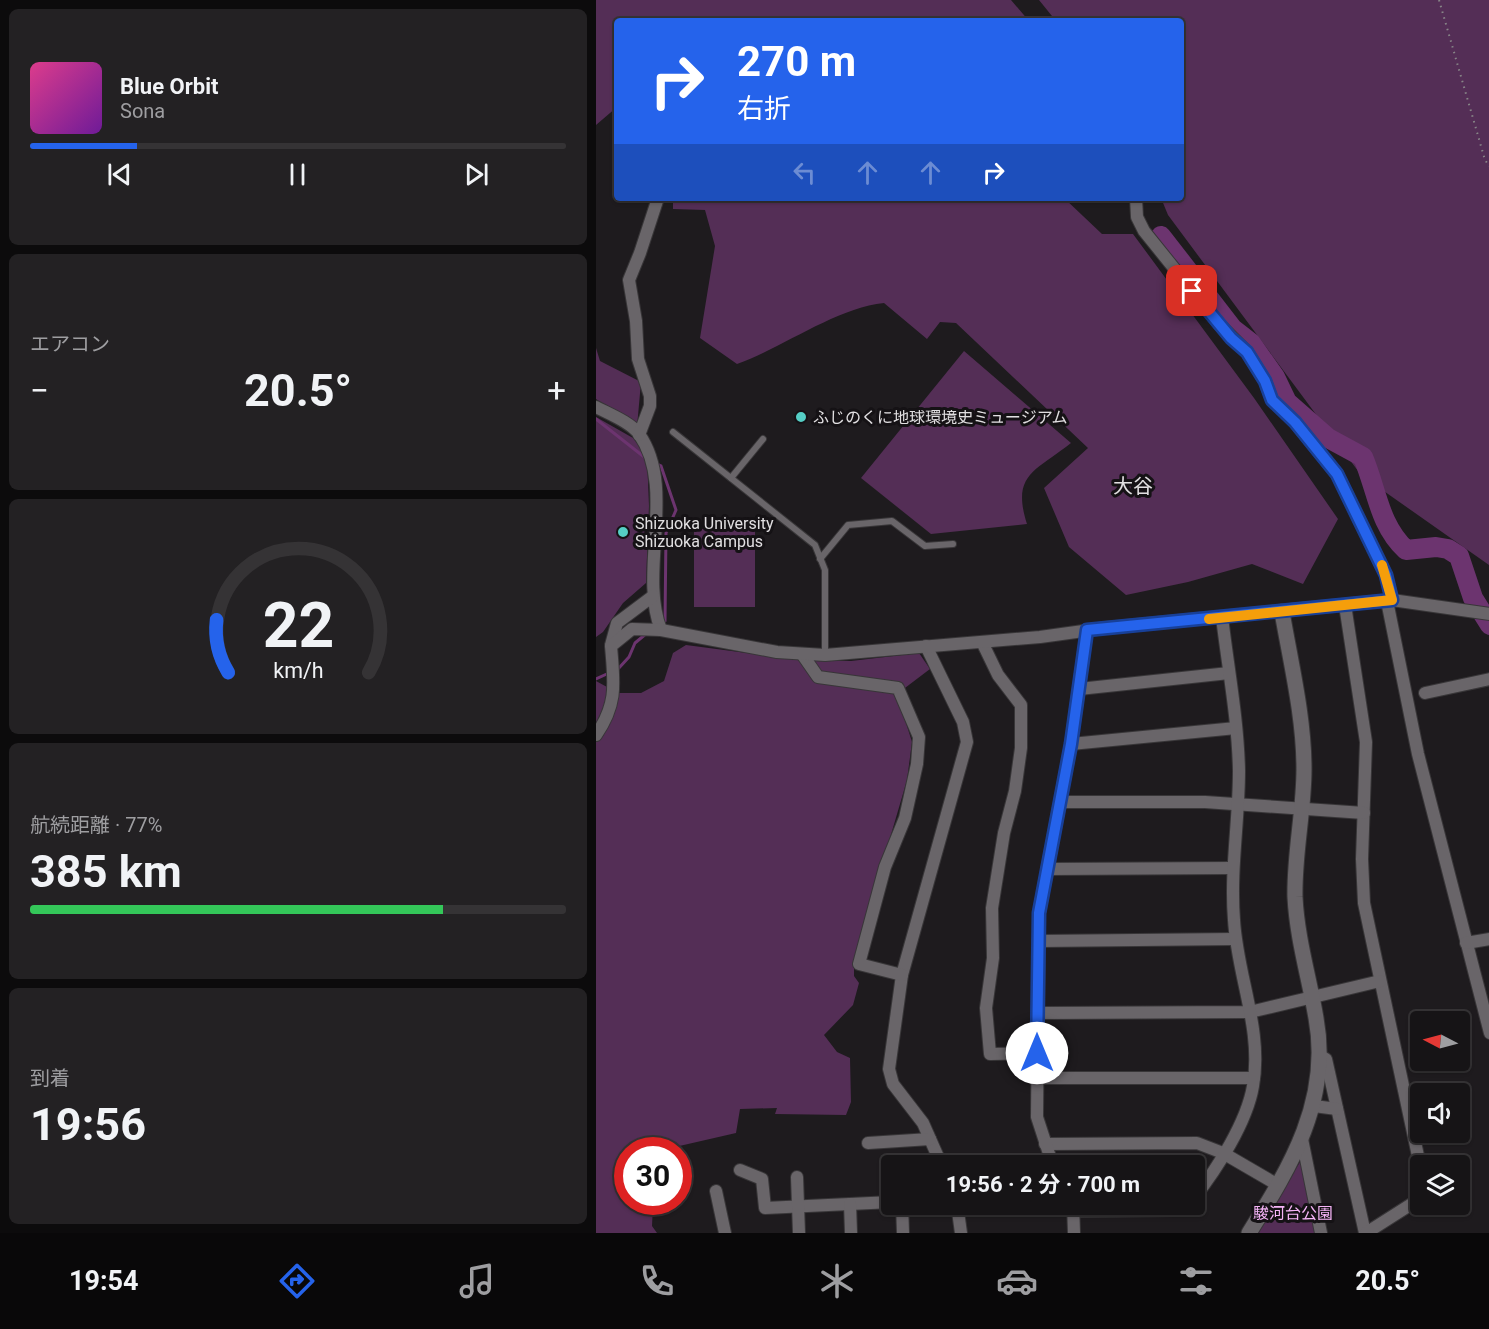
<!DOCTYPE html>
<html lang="ja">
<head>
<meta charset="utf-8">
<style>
  :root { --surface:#161416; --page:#232123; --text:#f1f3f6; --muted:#9e9ea1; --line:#353335; --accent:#2563eb }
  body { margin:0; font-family:Roboto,"Noto Sans JP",sans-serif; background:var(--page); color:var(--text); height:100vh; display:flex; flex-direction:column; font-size:22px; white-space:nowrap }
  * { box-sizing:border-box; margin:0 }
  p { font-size:20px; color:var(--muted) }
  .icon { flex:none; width:33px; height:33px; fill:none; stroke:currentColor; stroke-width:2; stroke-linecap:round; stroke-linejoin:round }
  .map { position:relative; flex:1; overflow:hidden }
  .side { display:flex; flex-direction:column; gap:9px; padding:9px; background:#0c0b0c; width:596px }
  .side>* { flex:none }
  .banner { position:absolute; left:18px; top:18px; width:570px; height:183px; border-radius:6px; box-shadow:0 2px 4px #0004,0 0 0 2px var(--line); background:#2563eb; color:#fff; overflow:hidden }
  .needle { width:39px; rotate:276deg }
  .buttons { position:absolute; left:814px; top:1011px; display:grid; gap:12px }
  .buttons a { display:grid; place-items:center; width:60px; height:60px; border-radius:6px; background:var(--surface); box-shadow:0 2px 4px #0004,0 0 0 2px var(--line); font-size:30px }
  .speed { position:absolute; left:18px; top:1137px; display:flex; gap:12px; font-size:30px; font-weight:700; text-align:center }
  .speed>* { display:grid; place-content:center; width:78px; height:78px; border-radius:50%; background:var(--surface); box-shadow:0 2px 4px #0004,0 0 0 2px var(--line); line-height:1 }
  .speed .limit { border:9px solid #d22; background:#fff; color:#111 }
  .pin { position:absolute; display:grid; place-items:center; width:51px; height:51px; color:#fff; margin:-26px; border-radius:12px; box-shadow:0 3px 9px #0006 }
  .me { position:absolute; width:66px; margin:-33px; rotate:0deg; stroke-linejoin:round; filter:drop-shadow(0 0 4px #0008) }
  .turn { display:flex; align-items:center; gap:21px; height:126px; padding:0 24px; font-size:27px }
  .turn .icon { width:78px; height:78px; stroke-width:2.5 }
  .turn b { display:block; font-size:42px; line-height:51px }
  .lanes { display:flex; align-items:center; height:57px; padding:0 24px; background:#0003; justify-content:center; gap:30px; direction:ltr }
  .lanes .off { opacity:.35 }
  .big { font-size:45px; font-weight:700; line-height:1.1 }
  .side .card { flex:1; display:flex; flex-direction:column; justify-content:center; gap:9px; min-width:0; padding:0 21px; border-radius:9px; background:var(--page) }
  .side .dial { align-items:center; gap:0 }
  .dial svg { height:156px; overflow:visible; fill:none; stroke:var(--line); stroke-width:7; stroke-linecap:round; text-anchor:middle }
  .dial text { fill:var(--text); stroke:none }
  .song { display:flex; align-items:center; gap:18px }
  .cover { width:72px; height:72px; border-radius:9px; background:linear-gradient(135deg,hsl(330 70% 55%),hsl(280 70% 35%)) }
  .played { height:6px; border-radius:3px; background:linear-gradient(90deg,var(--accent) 20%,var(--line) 20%) }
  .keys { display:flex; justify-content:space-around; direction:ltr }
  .heat { display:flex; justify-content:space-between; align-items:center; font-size:33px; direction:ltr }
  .charge { height:9px; border-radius:4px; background:linear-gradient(90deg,#34c759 77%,var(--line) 0) }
  .trip { position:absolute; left:285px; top:1155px; width:324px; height:60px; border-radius:6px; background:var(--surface); box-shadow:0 2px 4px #0004,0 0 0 2px var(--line); font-weight:700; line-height:60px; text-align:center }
  .menu { display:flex; height:96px; justify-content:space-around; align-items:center; background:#090809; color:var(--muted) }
  .menu .icon { width:42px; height:42px }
  .menu .on { color:var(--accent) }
  .menu b { font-size:27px; color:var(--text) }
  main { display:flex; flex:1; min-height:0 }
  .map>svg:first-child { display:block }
  .green { fill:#542e56 }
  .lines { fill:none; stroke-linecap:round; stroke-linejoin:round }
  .stream { stroke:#6c346f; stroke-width:3 }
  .river { stroke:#6c346f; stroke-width:20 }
  .service-casing { stroke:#383638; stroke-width:8 }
  .minor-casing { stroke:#383638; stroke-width:14 }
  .tertiary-casing { stroke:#383638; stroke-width:17 }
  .path { stroke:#878587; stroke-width:2; stroke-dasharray:1.5 4.5; stroke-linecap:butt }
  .service { stroke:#696569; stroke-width:6 }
  .minor { stroke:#696569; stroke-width:12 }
  .tertiary { stroke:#696569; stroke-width:15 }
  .route-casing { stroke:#184099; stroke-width:15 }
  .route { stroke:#2563eb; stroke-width:10 }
  .slow { stroke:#f59e0b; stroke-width:10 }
  .poi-dot { fill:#55cec5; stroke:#151215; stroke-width:2 }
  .labels { text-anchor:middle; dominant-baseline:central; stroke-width:6; stroke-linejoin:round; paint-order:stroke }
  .poi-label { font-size:16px; fill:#e1dfe1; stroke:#151215; text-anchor:start }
  .park-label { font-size:16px; fill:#f5b4f7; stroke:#151215 }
  .quarter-label { font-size:20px; fill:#e1dfe1; stroke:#151215 }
</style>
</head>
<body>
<main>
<section class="side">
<div class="card">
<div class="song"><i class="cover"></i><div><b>Blue Orbit</b><p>Sona</p></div></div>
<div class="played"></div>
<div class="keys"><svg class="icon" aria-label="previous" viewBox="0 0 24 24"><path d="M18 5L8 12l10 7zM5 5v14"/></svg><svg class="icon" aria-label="pause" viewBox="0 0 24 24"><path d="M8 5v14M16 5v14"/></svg><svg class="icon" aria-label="next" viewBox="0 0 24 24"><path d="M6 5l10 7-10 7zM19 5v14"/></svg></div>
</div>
<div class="card"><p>エアコン</p>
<div class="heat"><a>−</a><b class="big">20.5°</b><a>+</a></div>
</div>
<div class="card dial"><svg viewBox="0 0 100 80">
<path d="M14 69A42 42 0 1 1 86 69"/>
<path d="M14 69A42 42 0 0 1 8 42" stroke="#2563eb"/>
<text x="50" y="56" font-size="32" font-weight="700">22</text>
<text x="50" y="72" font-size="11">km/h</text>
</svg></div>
<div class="card"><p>航続距離 · 77%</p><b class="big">385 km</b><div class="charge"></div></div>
<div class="card"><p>到着</p><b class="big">19:56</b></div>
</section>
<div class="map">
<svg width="894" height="1233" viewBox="0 0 894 1233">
  <rect width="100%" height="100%" fill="#1e1b1e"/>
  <g class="green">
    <polygon points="0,0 415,0 433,21 21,21 21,107 0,125"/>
    <polygon points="443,0 893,0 893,565 765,475 572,215 565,198 585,198 585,21 460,21"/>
    <path d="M 77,198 L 468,198 L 506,234 L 537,234 L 658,398 L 742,519 L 707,584 L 656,564 L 592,582 L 530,595 L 473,547 L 448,488 L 492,448 L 360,323 L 344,322 L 331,339 L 288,303 C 240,308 188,347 141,364 L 104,338 L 119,246 L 109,210 L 77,209 Z"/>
    <polygon points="0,348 4,361 45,382 41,427 0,399"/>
    <path d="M 368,351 L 475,443 C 440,471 415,474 431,524 L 335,534 L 265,478 Z"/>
    <polygon points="0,417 37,438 51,456 53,506 50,583 27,603 7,632 0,637"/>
    <rect x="98" y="529" width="61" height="78"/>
    <polygon points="90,645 205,660 255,661 323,653 334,669 301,694 316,742 311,780 258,961 258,976 263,983 257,1005 228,1035 241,1052 254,1058 255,1102 250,1115 179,1114 181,1108 144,1109 140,1133 79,1147 76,1150 32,1150 32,1202 63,1202 57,1205 56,1226 61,1233 0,1233 0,681 22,693 45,693 68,681 77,653"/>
    <polygon points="704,1162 709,1165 722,1233 660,1233"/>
  </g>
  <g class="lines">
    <g class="stream">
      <polyline points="0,419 52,460"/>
      <polyline points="58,463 65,466 80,510 70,533 69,621 66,623"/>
      <polyline points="22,669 33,657 39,643 51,633"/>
      <polyline points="0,679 13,673"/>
    </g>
    <path class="river" d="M 565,236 L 637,329 L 655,343 L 679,377 L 691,402 L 732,438 L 767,457 C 781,490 783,525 810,550 L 840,547 L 852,549 L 863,556 L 877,598 L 894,625"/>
    <g class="service-casing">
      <g id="service">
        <polyline points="77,432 219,545 229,570 229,654"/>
        <polyline points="135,478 167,439"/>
        <polyline points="224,559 252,525 296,521 329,546 357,544"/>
      </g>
    </g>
    <g class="minor-casing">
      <g id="minor">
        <polyline points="540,198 541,217 548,231 623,324 651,352 669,381 676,400 699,422 741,474 790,575 796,600"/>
        <path d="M 0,407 C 13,414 34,422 43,434 C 81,488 42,571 65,630"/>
        <polyline points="43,435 54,406 54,396 42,359 40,321 33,280 44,253 62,198"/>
        <polyline points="791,601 822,754 894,1033"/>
        <polyline points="749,605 770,742 766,859 768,903 825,1170"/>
        <polyline points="386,642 402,675 425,705 425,748 419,791 408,833 396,908 397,958 390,1008 394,1054 442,1053"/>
        <polyline points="15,645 21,623 57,596"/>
        <polyline points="330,646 367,722 371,742 306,975 293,1069 297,1084 327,1123 346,1166"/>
        <polyline points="206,654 222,677 302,688 323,737 321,764 309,818 289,867 263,964 306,975"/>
        <polyline points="483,689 633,673"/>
        <polyline points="829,693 894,679"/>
        <path d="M 0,735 C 22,703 18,683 15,646 L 36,629 L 65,630 L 181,652 L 229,655 L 444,637 L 509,628 L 796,600 L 894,614"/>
        <polyline points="475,744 640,728"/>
        <polyline points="464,802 609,802 768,813"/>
        <polyline points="451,869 637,868"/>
        <polyline points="442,941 639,939"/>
        <polyline points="870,943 894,939"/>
        <polyline points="442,1013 654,1012 784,981"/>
        <polyline points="724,1056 730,1059 769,1233"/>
        <polyline points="442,1078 658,1078"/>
        <polyline points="718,1106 741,1109"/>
        <polyline points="706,1139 725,1233"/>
        <polyline points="272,1143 334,1139"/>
        <polyline points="449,1144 601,1143 627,1153 682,1185"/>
        <polyline points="457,1166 441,1117 443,913 475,744 491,630"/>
        <polyline points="144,1170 166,1179 169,1208 296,1202"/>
        <polyline points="201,1177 203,1233"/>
        <polyline points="120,1191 129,1233"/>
        <path d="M 598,1198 C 621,1169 651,1122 657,1086 C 667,1030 641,975 638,920 C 634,870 643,821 643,771 C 642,720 632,668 626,617"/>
        <polyline points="254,1204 255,1233"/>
        <polyline points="306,1204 307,1233"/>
        <polyline points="361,1204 365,1233"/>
        <polyline points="477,1204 478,1233"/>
        <polyline points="478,1211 581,1210 592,1204"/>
        <polyline points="770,1233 825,1198"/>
      </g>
    </g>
    <g class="tertiary-casing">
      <path id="tertiary" d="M 653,1233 C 695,1166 735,1100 720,1018 C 713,977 701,938 699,897 C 698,854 708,812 708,769 C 708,717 695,664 686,612"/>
    </g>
    <polyline class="path" points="843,0 889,160 894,167"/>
    <use href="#service" class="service"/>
    <use href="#minor" class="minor"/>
    <use href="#tertiary" class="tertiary"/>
  </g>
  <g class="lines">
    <g class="route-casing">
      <polyline id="route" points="441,1053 443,913 475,744 491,630 796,600 790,575 741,474 699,422 676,400 669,381 651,352 635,338 596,291"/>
    </g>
    <use href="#route" class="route"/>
    <polyline class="slow" points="613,619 796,600 786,565"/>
  </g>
  <g class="poi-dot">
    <circle cx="205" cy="417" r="6"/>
    <circle cx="27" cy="532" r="6"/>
  </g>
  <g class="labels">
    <g class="poi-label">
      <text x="217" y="417">ふじのくに地球環境史ミュージアム</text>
      <text x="39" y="523">Shizuoka University<tspan x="39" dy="18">Shizuoka Campus</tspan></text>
    </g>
    <g class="park-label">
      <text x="697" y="1213">駿河台公園</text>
    </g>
    <g class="quarter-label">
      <text x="537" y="486">大谷</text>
    </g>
  </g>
</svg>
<div class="buttons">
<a><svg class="needle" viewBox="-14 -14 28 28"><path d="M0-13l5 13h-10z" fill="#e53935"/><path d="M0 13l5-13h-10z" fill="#9e9ea1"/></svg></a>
<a><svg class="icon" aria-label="sound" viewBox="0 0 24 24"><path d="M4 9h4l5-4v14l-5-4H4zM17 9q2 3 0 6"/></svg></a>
<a><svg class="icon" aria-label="layers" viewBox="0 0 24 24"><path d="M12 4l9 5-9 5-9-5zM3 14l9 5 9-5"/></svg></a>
</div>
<div class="speed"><div class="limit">30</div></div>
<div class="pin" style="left:596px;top:291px;background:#d93025"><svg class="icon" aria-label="arrive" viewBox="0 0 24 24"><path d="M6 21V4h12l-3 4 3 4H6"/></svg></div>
<svg class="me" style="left:441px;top:1053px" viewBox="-20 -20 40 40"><circle r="19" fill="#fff"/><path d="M0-13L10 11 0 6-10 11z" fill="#2563eb"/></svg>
<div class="trip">19:56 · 2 分 · 700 m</div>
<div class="banner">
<div class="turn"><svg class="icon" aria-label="right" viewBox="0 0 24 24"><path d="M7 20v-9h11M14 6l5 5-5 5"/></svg><div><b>270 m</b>右折</div></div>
<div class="lanes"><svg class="icon off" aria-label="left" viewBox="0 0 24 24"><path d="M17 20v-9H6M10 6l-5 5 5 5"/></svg><svg class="icon off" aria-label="ahead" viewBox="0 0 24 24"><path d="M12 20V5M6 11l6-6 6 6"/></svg><svg class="icon off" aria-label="ahead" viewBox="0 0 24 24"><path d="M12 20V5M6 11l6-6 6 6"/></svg><svg class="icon" aria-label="right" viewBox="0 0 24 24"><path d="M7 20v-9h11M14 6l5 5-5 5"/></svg></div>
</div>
</div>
</main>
<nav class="menu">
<b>19:54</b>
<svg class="icon on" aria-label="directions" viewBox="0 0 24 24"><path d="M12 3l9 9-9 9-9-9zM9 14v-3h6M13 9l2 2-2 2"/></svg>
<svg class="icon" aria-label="music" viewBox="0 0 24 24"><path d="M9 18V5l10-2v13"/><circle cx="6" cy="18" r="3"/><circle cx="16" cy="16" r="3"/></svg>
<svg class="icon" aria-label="phone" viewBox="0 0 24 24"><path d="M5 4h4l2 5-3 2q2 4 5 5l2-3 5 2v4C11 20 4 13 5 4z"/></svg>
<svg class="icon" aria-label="climate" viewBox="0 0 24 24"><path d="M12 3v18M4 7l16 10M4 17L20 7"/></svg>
<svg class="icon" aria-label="car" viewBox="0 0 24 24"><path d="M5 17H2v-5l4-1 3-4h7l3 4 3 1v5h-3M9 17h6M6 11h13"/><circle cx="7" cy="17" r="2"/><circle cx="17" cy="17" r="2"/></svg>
<svg class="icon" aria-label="filters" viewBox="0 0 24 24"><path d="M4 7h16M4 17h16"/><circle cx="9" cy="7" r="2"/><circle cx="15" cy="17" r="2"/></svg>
<b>20.5°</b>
</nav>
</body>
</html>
